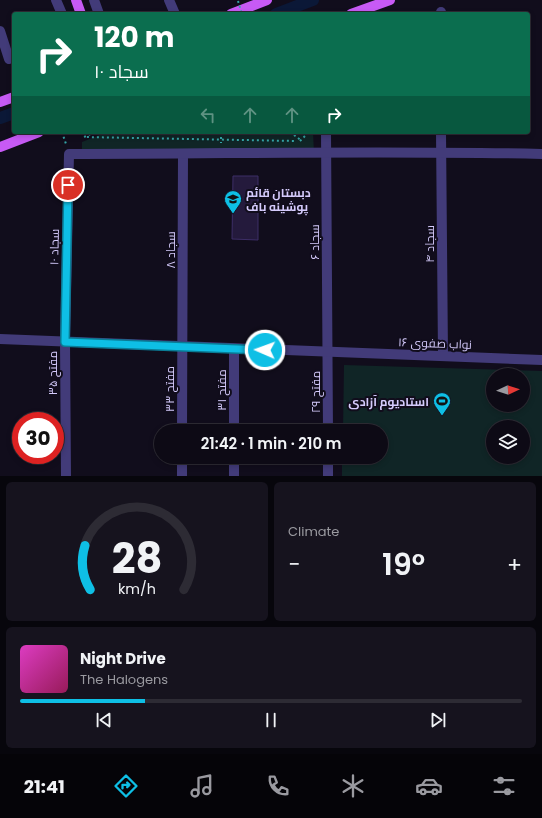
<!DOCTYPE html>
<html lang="en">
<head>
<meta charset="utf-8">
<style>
  :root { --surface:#0d0a15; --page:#16131e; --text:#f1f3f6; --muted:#9a9aa0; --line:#2d2b34; --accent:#0ebfe5 }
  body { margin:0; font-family:Poppins,Cairo,sans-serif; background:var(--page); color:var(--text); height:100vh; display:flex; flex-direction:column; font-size:15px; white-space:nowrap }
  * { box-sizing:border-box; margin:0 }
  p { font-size:13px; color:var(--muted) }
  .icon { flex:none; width:22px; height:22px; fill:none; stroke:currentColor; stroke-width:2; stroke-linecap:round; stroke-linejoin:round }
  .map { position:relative; height:476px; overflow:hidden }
  .details { display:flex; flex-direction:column; gap:6px; padding:6px; background:#07060c; flex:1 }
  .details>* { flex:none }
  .hud { position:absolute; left:12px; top:12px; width:518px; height:122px; border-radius:4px; box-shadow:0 2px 6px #0003,0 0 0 1px var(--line); background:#0b6e4f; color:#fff; overflow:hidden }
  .needle { width:26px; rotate:86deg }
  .fabs { position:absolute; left:486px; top:368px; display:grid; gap:8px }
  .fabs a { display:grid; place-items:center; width:44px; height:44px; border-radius:50%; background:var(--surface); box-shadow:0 2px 6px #0003,0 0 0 1px var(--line); font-size:20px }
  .speed { position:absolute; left:12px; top:412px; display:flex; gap:8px; font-size:20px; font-weight:700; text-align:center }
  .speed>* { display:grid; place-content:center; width:52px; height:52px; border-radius:50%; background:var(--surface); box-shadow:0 2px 6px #0003,0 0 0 1px var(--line); line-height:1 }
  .speed .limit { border:6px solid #d22; background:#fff; color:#111 }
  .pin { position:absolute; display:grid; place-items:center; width:34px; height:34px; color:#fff; margin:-17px; border:2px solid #fff; border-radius:50%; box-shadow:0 1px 4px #0007 }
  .me { position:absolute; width:44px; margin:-22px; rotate:272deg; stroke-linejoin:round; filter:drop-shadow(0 0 3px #0008) }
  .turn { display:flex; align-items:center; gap:14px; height:84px; padding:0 16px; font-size:18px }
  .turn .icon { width:52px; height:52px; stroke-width:2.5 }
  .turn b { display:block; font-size:28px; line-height:34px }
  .lanes { display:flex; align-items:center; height:38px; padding:0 16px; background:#0003; justify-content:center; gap:20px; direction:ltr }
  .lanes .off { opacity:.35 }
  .big { font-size:30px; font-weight:600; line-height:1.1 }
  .details .card { flex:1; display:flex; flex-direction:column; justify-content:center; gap:6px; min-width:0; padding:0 14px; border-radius:6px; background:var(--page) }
  .details .dial { align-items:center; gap:0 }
  .dial svg { height:104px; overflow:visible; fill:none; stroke:var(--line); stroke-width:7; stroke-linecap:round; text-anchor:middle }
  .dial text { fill:var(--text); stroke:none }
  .song { display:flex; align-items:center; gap:12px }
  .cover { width:48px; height:48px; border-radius:6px; background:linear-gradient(135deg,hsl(310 70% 55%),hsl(330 70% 35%)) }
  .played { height:4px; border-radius:2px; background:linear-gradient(90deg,var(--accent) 25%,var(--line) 25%) }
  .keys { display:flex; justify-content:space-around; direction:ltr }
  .heat { display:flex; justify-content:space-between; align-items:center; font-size:22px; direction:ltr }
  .details .tiles { flex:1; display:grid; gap:6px; grid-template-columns:1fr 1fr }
  .card:last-child { grid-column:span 2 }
  .trip { position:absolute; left:154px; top:424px; width:234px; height:40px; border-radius:20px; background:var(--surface); box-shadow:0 2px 6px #0003,0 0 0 1px var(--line); font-weight:600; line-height:40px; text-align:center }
  .dock { display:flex; height:64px; justify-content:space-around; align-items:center; background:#050408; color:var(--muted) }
  .dock .icon { width:28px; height:28px }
  .dock .on { color:var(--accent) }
  .dock b { font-size:18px; color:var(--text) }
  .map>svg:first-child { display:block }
  .green { fill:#102526; fill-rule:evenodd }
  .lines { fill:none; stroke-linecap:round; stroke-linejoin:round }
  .canal { stroke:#0b1837; stroke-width:12 }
  .building { fill:#241a3c; stroke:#3d2e67 }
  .path { stroke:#34a5a7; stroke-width:2; stroke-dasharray:2 3; stroke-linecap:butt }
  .minor { stroke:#423b79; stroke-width:10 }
  .major { stroke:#c75af5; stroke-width:10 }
  .path-bridge { stroke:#34a5a7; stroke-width:2; stroke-dasharray:2 3; stroke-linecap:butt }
  .route-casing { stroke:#097c95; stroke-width:10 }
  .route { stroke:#0ebfe5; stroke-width:7 }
  .labels { text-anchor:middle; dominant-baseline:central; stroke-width:4; stroke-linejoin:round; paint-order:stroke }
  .poi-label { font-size:12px; font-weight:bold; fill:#d5cbfc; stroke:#110d1c; text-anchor:start }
  .street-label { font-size:12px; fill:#d5cbfc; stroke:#110d1c }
</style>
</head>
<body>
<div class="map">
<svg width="542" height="476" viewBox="0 0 542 476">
  <rect width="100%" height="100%" fill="#110d1c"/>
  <g class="green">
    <polygon points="107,132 313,132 314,153 82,151 82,142"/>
    <path d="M 344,365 L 542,371 L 542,476 L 342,476 L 342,457 L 381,457 L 381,431 L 343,431 ZM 493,375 L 523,375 L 523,405 L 493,405 ZM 493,427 L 523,427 L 523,457 L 493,457 Z"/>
  </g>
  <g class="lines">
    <g class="canal">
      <polyline points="276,14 313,0"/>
      <polyline points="0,118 14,113"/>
    </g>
  </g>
  <polygon class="building" points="233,176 258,176 258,240 232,239"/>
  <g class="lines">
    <g class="path">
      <polyline points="62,132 66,144"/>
      <polyline points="95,132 84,137 296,141"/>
      <polyline points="221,132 221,143"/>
      <polyline points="290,132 302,141"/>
      <polyline points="300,141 306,135 306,132"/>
    </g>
    <g class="minor">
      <polyline points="56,0 62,14"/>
      <polyline points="94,0 99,14"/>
      <polyline points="169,0 175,14"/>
      <polyline points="441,12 441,14"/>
      <polyline points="0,31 9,59"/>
      <polyline points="326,132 328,431"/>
      <polyline points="441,132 443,356"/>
      <polyline points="0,339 542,360"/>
      <polyline points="182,431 183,154"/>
      <polyline points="234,431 234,349"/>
      <polyline points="328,457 328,476"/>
      <path d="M 66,476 L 65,342 L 69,154 C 227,154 384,150 542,154"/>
      <polyline points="182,476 182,457"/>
      <polyline points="234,476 234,457"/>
    </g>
    <g class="major">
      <polyline points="76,0 81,14"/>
      <polyline points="231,14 267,0"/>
      <polyline points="351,14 390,0"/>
      <polyline points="0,102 14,97"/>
      <polyline points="0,147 39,132"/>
    </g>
    <polyline class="path-bridge" points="238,1 242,14"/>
  </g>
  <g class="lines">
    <g class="route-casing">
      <polyline id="route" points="68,185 65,342 265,350"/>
    </g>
    <use href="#route" class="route"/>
  </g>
  <defs>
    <g id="school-pin" transform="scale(0.9)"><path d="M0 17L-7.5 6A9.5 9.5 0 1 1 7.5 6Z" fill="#0ebfe5" stroke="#110d1c"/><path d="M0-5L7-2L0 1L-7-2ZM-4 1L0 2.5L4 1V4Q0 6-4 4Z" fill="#111"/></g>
    <g id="stadium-pin" transform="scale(0.9)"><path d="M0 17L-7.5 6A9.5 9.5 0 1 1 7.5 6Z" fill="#0ebfe5" stroke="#110d1c"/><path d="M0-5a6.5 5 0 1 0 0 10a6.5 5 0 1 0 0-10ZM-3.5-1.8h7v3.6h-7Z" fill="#111"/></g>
  </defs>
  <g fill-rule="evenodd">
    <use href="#school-pin" x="233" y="199"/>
    <use href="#stadium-pin" x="442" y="401"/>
  </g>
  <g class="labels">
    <g class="poi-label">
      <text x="246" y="192">دبستان قائم<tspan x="246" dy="14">پوشینه باف</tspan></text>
      <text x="429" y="401" text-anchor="end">استادیوم آزادی</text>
    </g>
    <g class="street-label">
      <text transform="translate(314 242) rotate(-90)">سجاد ۶</text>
      <text transform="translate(429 244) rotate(-90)">سجاد ۴</text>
      <text transform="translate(54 247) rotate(-89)">سجاد ۱۰</text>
      <text transform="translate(170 250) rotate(-90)">سجاد ۸</text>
      <text transform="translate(435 343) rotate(2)">نواب صفوی ۱۶</text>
      <text transform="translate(52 373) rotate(-90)">مفتح ۳۵</text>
      <text transform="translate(169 389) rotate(-90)">مفتح ۳۳</text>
      <text transform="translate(221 390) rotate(-90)">مفتح ۳۱</text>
      <text transform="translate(315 392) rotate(-90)">مفتح ۲۹</text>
    </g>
  </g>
</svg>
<div class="fabs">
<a><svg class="needle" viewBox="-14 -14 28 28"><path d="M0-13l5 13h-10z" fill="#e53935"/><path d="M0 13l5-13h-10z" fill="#9a9aa0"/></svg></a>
<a><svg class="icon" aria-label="layers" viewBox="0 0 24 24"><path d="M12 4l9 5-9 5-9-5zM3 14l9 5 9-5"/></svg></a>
</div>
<div class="speed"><div class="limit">30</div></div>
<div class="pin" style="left:68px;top:185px;background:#d93025"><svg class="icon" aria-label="arrive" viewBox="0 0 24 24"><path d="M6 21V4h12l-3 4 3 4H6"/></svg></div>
<svg class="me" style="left:265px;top:350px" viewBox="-20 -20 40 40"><circle r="17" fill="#0ebfe5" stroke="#fff" stroke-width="3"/><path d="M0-11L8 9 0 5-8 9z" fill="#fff"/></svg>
<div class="trip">21:42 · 1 min · 210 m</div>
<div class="hud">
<div class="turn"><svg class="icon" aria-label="right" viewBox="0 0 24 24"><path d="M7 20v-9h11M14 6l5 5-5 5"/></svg><div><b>120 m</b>سجاد ۱۰</div></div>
<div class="lanes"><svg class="icon off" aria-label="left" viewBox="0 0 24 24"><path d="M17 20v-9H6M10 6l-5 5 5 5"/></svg><svg class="icon off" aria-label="ahead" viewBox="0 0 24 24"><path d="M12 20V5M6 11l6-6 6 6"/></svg><svg class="icon off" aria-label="ahead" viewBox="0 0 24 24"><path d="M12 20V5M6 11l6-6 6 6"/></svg><svg class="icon" aria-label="right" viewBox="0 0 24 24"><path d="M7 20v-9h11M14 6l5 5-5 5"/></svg></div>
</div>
</div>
<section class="details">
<div class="tiles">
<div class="card dial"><svg viewBox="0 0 100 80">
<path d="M14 69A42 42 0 1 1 86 69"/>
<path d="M14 69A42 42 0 0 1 10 35" stroke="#0ebfe5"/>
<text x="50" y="56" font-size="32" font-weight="700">28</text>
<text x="50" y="72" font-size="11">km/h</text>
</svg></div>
<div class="card"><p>Climate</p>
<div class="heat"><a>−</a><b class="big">19°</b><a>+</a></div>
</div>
<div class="card">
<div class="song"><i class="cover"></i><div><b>Night Drive</b><p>The Halogens</p></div></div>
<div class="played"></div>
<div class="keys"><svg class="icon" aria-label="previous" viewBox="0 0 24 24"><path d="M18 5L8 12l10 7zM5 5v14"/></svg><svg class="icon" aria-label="pause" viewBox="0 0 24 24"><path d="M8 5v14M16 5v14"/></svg><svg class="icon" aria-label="next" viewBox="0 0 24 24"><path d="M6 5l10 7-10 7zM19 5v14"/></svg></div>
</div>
</div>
</section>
<nav class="dock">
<b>21:41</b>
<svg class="icon on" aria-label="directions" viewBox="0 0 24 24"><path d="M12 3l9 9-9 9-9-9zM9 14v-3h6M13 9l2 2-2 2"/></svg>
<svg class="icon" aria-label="music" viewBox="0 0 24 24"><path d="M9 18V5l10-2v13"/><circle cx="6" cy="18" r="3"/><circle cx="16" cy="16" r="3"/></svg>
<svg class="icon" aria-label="phone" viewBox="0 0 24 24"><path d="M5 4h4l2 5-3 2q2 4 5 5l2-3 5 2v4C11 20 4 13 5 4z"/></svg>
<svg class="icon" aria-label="climate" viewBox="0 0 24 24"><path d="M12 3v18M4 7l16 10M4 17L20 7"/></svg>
<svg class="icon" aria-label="car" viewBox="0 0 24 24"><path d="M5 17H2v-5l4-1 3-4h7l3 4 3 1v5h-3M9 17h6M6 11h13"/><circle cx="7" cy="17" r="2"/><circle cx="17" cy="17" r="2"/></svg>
<svg class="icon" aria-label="filters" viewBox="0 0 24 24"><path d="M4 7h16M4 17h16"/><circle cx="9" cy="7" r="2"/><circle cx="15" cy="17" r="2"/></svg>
</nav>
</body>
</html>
